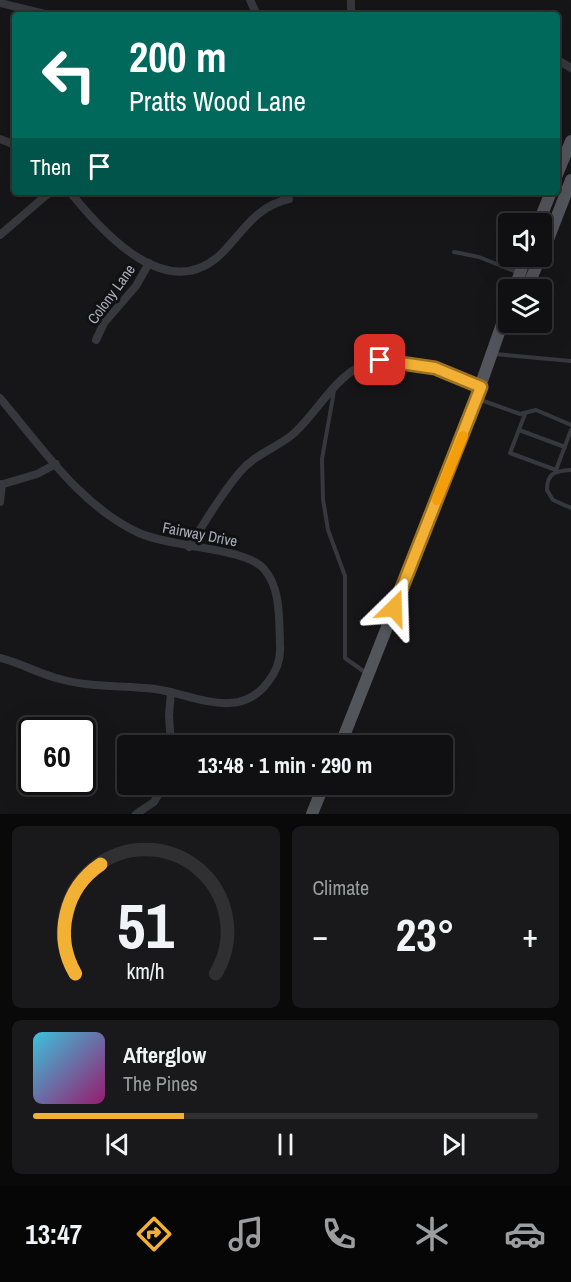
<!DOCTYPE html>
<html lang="en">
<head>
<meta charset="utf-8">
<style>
  :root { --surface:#101012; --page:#19191b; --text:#f1f3f6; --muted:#9c9d9f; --line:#303032; --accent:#f2b134 }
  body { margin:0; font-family:"Archivo Narrow",sans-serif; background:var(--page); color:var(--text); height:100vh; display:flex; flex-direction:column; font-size:22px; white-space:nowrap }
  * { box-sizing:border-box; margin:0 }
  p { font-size:20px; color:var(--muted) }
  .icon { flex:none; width:33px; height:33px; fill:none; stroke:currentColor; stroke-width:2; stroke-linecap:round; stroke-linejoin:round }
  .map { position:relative; height:814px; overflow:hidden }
  .panel { display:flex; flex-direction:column; gap:12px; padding:12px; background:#09090a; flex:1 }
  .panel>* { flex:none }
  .guide { position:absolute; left:12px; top:12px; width:548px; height:183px; border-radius:6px; box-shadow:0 6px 24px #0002,0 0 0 2px var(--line); background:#00695c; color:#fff; overflow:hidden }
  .controls { position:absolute; left:498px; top:213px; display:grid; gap:12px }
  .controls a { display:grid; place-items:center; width:54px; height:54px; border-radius:6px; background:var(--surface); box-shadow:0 6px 24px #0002,0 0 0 2px var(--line); font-size:30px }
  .speed { position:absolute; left:18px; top:717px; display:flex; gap:12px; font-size:30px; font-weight:700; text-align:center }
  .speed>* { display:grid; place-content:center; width:78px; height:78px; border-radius:50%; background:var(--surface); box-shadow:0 6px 24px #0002,0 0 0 2px var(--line); line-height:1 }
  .speed .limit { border:3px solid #111; border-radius:9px; background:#fff; color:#111 }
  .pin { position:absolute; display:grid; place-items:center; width:51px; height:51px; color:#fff; margin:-26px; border-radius:12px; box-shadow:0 3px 9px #0006 }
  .me { position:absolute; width:66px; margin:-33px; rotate:22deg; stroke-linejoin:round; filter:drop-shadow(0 0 4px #0008) }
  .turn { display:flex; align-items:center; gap:21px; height:126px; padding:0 18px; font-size:27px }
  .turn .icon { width:78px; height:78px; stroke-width:2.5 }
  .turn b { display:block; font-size:42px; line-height:51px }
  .then { display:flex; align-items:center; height:57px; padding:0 18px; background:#0003; gap:12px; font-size:22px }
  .big { font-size:45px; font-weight:800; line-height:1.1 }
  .panel .widget { flex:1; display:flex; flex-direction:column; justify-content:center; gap:9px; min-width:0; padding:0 21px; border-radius:9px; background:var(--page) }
  .panel .dial { align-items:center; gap:0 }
  .dial svg { height:156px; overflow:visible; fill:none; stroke:var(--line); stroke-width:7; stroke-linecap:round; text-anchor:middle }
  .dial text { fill:var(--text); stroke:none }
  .song { display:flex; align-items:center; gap:18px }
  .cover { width:72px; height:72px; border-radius:9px; background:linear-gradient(135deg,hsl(190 70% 55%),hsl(320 70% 35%)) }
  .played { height:6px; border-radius:3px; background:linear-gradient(90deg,var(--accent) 30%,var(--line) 30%) }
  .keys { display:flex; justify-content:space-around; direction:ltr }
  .heat { display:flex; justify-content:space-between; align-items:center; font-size:33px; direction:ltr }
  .panel .tiles { flex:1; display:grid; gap:12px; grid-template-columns:1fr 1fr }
  .widget:last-child { grid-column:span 2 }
  .trip { position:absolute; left:117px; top:735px; width:336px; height:60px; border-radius:6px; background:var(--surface); box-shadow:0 6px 24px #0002,0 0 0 2px var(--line); font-weight:800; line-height:60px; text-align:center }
  .dock { display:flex; height:96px; justify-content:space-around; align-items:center; background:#060607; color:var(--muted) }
  .dock .icon { width:42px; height:42px }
  .dock .current { color:var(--accent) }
  .dock b { font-size:27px; color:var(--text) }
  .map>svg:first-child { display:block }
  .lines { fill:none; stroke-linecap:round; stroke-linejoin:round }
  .service { stroke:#37383d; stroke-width:4 }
  .minor { stroke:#37383d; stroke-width:8 }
  .primary { stroke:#53555c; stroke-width:12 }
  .route-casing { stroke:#9d7322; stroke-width:15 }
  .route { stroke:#f2b134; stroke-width:10 }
  .slow { stroke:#f59e0b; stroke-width:10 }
  .labels { text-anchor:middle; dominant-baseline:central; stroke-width:6; stroke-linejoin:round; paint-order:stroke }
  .street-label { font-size:15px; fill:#a8adb8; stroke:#111113 }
</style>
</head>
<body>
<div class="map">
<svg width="571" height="814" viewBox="0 0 571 814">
  <rect width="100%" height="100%" fill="#161618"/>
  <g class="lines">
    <g class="service">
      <polyline points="454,252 479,257 519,273"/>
      <polyline points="495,354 571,361"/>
      <polyline points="334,391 322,459 323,499 328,530 345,576 345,658 366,673"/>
      <polyline points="478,399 520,414 536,410 571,425"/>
      <polyline points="525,414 510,453 556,470 571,430"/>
      <polyline points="519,430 565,447"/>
      <path d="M 571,470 C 556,471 547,472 547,490 L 553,500 L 571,508"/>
    </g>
    <g class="minor">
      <polyline points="250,0 257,15"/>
      <polyline points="0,3 49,15"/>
      <polyline points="351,15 351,0"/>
      <polyline points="556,59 571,68"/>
      <polyline points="0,139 15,145"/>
      <path d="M 70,192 C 103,233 169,307 223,252 C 244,230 257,206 289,199"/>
      <polyline points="0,235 50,192"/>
      <polyline points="96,340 104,323 136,286 149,263"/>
      <path d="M 0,398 C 41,446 80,506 139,533 C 172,548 245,547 264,569 C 281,588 279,620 280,644 C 281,657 277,671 268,682 C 239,722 193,694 155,689 C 122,685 92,688 60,679 C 39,674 21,663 0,658"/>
      <polyline points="0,485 37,474 56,464"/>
      <polyline points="0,502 2,484"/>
      <path d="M 189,547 C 205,522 221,494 240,472 C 254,455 276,448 292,435 C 318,413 337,370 372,362 C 407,353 450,373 481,387"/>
      <polyline points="171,746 169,715 171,692"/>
      <polyline points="136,814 154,802 164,784"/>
    </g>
    <g class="primary">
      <polyline points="556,177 571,141"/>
      <polyline points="538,224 551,192"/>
      <polyline points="542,255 571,180"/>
      <polyline points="514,290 526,256"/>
      <polyline points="526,290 541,256"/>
      <polyline points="340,746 463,435 508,307"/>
      <polyline points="312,814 324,784"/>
    </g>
  </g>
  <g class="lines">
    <g class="route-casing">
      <polyline id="route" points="380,360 435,368 481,387 394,608"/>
    </g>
    <use href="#route" class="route"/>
    <polyline class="slow" points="437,500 463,436"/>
  </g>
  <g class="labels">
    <g class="street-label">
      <text transform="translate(111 294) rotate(-54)">Colony Lane</text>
      <text transform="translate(200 534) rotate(11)">Fairway Drive</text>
    </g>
  </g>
</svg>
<div class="controls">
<a><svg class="icon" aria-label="sound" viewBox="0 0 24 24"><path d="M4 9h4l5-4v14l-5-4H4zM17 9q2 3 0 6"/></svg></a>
<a><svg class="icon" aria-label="layers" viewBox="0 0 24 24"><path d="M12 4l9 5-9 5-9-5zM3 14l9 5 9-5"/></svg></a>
</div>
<div class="speed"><div class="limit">60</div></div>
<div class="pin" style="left:380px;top:360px;background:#d93025"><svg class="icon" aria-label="arrive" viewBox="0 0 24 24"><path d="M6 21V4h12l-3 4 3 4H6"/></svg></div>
<svg class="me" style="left:394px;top:608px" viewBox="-20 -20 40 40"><path d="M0-17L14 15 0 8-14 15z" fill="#f2b134" stroke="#fff" stroke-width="4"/></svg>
<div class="trip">13:48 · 1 min · 290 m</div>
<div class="guide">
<div class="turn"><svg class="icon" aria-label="left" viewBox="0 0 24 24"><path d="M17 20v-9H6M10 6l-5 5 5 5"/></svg><div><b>200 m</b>Pratts Wood Lane</div></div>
<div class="then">Then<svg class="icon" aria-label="arrive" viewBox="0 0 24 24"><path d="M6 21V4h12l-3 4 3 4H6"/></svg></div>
</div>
</div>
<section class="panel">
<div class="tiles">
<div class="widget dial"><svg viewBox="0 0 100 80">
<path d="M14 69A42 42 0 1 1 86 69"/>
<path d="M14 69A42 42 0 0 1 27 13" stroke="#f2b134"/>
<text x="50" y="56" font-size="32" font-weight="700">51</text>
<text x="50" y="72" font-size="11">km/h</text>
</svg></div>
<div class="widget"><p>Climate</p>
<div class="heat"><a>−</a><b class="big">23°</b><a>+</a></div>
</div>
<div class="widget">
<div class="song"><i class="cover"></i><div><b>Afterglow</b><p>The Pines</p></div></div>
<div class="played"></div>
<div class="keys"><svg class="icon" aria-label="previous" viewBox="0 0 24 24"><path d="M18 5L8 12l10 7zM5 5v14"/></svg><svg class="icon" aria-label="pause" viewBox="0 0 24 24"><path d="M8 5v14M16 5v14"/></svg><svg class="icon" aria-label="next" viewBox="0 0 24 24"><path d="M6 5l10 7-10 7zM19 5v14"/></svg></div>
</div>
</div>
</section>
<nav class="dock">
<b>13:47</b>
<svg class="icon current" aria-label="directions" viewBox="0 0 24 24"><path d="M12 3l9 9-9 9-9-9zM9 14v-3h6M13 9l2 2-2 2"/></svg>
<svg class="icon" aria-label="music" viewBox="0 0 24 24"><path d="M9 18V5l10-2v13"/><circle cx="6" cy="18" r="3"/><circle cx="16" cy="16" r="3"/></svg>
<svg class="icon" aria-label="phone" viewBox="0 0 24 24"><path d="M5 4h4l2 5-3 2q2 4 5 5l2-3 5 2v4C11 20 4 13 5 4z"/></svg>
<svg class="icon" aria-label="climate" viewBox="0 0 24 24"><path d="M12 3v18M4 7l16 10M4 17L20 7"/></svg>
<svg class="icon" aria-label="car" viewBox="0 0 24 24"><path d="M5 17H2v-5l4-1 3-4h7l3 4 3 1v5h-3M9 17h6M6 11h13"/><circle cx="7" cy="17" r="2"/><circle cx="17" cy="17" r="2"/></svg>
</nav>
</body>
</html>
